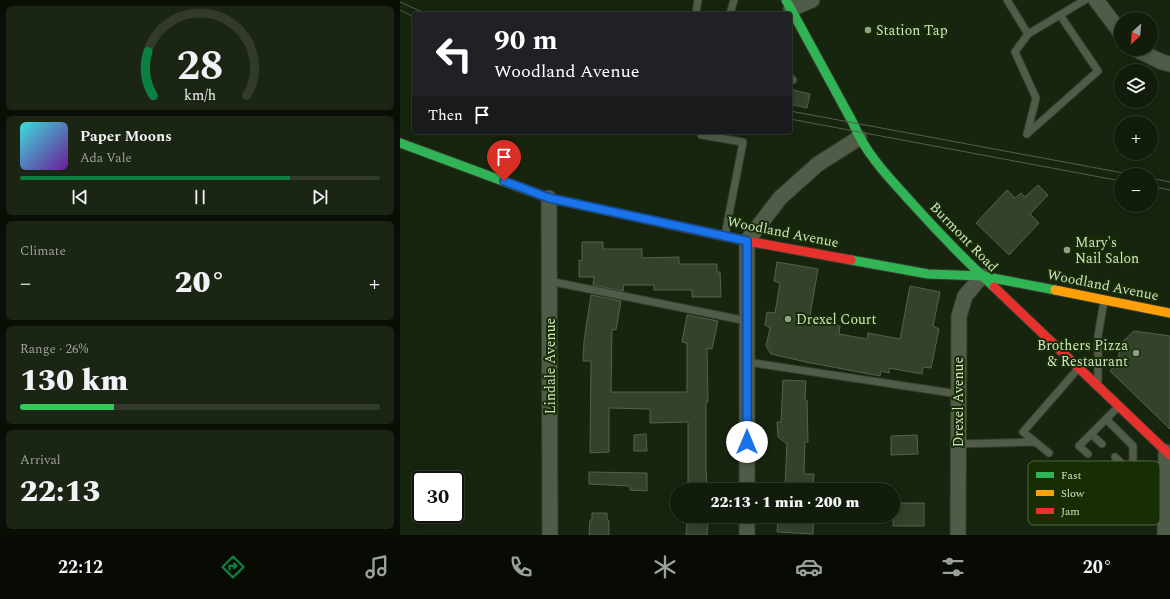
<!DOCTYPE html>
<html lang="en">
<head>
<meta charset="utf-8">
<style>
  :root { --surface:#121c0a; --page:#1b2513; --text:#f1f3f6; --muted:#9ca19c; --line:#313a2b; --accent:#0b8043 }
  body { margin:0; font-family:Spectral,serif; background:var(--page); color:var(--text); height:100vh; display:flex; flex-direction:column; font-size:15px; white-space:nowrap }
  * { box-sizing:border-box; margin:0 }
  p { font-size:13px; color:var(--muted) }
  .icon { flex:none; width:22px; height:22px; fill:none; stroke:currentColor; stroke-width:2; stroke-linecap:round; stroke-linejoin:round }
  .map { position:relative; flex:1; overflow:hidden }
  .drawer { display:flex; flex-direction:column; gap:6px; padding:6px; background:#0a0f06; width:400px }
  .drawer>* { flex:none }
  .top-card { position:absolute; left:12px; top:12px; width:380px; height:122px; border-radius:4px; box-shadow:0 2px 10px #0003,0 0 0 1px var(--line); background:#202124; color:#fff; overflow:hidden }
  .needle { width:26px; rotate:206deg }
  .fabs { position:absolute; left:714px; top:12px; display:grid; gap:8px }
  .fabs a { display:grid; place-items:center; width:44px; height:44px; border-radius:50%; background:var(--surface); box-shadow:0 2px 10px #0003,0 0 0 1px var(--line); font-size:20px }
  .speed { position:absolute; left:12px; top:471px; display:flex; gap:8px; font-size:20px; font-weight:700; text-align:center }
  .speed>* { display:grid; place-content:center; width:52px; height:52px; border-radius:50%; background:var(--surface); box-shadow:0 2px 10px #0003,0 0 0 1px var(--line); line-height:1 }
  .speed .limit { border:2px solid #111; border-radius:6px; background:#fff; color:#111 }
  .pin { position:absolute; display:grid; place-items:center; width:34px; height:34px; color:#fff; margin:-41px -17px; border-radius:50% 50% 50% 0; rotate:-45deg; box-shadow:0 0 4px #0007 }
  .pin .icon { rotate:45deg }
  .me { position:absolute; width:44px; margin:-22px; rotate:0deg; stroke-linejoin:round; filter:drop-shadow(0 0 3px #0008) }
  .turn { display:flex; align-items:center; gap:14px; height:84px; padding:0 16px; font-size:18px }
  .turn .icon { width:52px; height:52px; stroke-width:2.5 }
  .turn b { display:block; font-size:28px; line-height:34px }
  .then { display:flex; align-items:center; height:38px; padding:0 16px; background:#0003; gap:8px; font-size:15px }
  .big { font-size:30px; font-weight:800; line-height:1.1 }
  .drawer .card { flex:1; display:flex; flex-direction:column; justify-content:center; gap:6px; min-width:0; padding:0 14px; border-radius:6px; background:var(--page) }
  .drawer .dial { align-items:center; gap:0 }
  .dial svg { height:104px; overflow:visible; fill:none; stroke:var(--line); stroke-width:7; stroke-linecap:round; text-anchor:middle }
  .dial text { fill:var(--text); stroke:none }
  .song { display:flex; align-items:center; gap:12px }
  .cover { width:48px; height:48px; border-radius:6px; background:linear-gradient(135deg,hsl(180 70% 55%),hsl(280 70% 35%)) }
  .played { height:4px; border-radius:2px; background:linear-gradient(90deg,var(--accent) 75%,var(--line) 75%) }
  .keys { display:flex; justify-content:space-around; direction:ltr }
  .heat { display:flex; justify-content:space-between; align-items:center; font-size:22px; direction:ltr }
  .charge { height:6px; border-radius:3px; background:linear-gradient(90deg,#34c759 26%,var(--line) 0) }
  .trip { position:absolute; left:270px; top:483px; width:230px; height:40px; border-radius:20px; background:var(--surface); box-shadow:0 2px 10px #0003,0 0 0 1px var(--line); font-weight:800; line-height:40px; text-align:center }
  .menu { display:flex; height:64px; justify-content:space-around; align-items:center; background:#070b04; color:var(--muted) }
  .menu .icon { width:28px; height:28px }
  .menu .active { color:var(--accent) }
  .menu b { font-size:18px; color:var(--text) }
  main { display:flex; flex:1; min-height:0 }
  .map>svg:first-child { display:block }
  .building { fill:#34422b; stroke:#54614c }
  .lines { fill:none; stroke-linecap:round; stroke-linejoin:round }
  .lane-casing { stroke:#333d2c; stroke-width:9 }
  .street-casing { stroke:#333d2c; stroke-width:17 }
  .fast-casing { stroke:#333d2c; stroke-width:11 }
  .slow-casing { stroke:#333d2c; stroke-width:11 }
  .jam-casing { stroke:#333d2c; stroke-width:11 }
  .lane { stroke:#505c48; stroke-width:7 }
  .street { stroke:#505c48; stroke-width:15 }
  .fast { stroke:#30b455; stroke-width:9 }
  .slow { stroke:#ff9f0a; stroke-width:9 }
  .jam { stroke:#e5322d; stroke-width:9 }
  .tram { stroke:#545e4a; stroke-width:1 }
  .route-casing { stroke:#114b97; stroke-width:10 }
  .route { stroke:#1a73e8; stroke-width:7 }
  .poi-dot { fill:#90a086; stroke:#172e05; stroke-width:1.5 }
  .labels { text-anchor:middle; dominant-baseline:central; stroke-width:4; stroke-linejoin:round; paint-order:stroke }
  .poi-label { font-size:14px; fill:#d1e3c6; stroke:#172e05; text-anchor:start }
  .street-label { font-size:14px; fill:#d1e3c6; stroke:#172e05 }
  .key { fill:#172e05; stroke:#4f643f; stroke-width:1 }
  .key-label { font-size:11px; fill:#d1e3c6 }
</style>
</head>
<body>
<main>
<section class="drawer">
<div class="card dial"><svg viewBox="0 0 100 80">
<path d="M14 69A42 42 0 1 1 86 69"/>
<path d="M14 69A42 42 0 0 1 10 35" stroke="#0b8043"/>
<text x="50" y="56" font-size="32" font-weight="700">28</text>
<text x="50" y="72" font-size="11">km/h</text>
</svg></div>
<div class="card">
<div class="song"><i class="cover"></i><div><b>Paper Moons</b><p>Ada Vale</p></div></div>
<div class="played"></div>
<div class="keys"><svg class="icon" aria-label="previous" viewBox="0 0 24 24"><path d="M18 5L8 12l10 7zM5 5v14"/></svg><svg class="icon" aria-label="pause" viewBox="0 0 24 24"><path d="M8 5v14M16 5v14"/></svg><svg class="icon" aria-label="next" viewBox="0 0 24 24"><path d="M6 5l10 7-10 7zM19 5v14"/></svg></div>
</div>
<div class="card"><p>Climate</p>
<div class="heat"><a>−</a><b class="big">20°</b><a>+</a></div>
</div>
<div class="card"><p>Range · 26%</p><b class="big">130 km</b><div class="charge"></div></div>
<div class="card"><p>Arrival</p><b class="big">22:13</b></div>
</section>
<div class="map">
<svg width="770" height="535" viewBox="0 0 770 535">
  <rect width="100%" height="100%" fill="#18250e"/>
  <g class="building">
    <polygon points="390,89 410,94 407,108 390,104"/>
    <polygon points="638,185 648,195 630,214 639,223 609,255 576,223 607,190 615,198 621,193 625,197"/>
    <polygon points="182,242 203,242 203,249 242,249 242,258 279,257 279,264 317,264 317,272 320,272 321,297 292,297 292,290 254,290 254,285 224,285 223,291 193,285 194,277 179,277 179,260 182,261"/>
    <polygon points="377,262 418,269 409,321 440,326 439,334 467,339 468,333 500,339 510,286 540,292 533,326 539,329 531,368 523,367 522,374 489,368 489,373 481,371 480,376 406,362 371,354 366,346 370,328 365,325 367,312 375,313 380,283 374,281"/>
    <polygon points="191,295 221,301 216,330 212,329 211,392 287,392 287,343 282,342 287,315 318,321 312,349 307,348 308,402 306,402 306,467 307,490 288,490 288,422 250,423 250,409 209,408 209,452 190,453 191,361 183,361 184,341"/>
    <polygon points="734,331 770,336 770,429 710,371 718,362 720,344"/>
    <polygon points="383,380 406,381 405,400 407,400 408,442 405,442 404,474 414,474 413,487 385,486 387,444 378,437 377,422 381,422"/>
    <polygon points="246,434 247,451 234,451 234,435"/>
    <polygon points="517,435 518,454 491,455 491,436"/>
    <polygon points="189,472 247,473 247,491 230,490 230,486 189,484"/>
    <rect x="493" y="503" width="31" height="23"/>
    <polygon points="192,513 207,513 207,519 209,521 209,535 189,535 190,520 192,520"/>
    <polygon points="378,516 414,516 413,534 377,532"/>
    <polygon points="287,520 308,521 307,535 286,535"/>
  </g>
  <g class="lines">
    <g class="lane-casing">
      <g id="lane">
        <polyline points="607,0 628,34 685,0"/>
        <polyline points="296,14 298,0"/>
        <polyline points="330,14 334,0"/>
        <polyline points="390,77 393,80"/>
        <polyline points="627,134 698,71 660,15"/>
        <polyline points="627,134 636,98 615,52 628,34"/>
        <polyline points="301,135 343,142 325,235"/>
        <polyline points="149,281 347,321"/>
        <polyline points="347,362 558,394"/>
        <polyline points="698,380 698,336 704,301"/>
        <polyline points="706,419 733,446 733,495 765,501"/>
        <polyline points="691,434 702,444"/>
        <polyline points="558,444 635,442"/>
        <polyline points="649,453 623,432 677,370"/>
        <polyline points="688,454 679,446 717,408"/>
        <polyline points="715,457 733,475"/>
        <polyline points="733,465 766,466"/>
        <polyline points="703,469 733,495"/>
      </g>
    </g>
    <g class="street-casing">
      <g id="street">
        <polyline points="696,0 721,33"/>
        <polyline points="391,9 412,0"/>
        <polyline points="735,49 762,62 770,64"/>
        <polyline points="149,198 150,535"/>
        <polyline points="347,490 347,241 380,198 418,164 459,138"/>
        <polyline points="347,535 347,516"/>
        <polyline points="558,535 559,316 565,296 582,276"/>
        <polyline points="765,535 766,452"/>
      </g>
    </g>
    <g class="fast-casing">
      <g id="fast">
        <path d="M 386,0 L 453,123 C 465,153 489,178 511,202 C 537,231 565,260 594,287"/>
        <polyline points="0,143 149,198 268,224"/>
        <polyline points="451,260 528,274 582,276 655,290"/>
      </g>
    </g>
    <g class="slow-casing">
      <polyline id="slow" points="655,290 770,313"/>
    </g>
    <g class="jam-casing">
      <g id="jam">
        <polyline points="268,224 347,241 451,260"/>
        <polyline points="594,287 770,455"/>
      </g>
    </g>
    <use href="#lane" class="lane"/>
    <use href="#street" class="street"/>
    <use href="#fast" class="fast"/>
    <use href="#slow" class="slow"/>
    <use href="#jam" class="jam"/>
    <g class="tram">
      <polyline points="0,2 27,14"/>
      <polyline points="0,10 14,17"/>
      <polyline points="390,111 734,175"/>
      <polyline points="390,119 721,181"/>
      <polyline points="751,178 770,182"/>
      <polyline points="751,186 770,190"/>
    </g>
  </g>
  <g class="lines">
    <g class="route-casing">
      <polyline id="route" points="104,181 149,198 347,241 347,442"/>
    </g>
    <use href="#route" class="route"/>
  </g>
  <g class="poi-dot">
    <circle cx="468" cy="30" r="4"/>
    <circle cx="667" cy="250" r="4"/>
    <circle cx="388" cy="319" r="4"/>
    <circle cx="736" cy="353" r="4"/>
  </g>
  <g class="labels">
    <g class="poi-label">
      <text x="476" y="30">Station Tap</text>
      <text x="675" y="242">Mary's<tspan x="675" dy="16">Nail Salon</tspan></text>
      <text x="396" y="319">Drexel Court</text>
      <text x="728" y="345" text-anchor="end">Brothers Pizza<tspan x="728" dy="16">&amp; Restaurant</tspan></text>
    </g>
    <g class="street-label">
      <text transform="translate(383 232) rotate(11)">Woodland Avenue</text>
      <text transform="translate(564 237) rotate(46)">Burmont Road</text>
      <text transform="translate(703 285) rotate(11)">Woodland Avenue</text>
      <text transform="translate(150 366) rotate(-90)">Lindale Avenue</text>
      <text transform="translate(558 402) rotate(-90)">Drexel Avenue</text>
    </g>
  </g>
  <rect x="628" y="461" width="132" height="64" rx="6" class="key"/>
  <rect x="636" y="472" width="18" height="6" fill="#30b455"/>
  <rect x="636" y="490" width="18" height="6" fill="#ff9f0a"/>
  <rect x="636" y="508" width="18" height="6" fill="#e5322d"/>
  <g class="key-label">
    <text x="661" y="479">Fast</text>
    <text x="661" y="497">Slow</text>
    <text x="661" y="515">Jam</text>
  </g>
</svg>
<div class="fabs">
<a><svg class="needle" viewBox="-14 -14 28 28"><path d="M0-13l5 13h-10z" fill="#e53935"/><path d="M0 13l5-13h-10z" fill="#9ca19c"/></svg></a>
<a><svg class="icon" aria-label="layers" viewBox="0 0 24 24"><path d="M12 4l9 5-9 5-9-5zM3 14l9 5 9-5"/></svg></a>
<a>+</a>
<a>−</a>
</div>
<div class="speed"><div class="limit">30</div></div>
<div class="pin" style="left:104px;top:181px;background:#d93025"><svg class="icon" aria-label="arrive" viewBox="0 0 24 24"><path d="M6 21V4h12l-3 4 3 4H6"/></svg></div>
<svg class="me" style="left:347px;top:442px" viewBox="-20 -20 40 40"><circle r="19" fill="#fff"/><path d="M0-13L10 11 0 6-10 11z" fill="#1a73e8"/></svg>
<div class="trip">22:13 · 1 min · 200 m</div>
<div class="top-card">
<div class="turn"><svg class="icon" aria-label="left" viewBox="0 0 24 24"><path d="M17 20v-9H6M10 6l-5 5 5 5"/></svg><div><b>90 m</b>Woodland Avenue</div></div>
<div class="then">Then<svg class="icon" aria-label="arrive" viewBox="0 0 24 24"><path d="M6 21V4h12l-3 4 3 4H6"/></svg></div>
</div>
</div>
</main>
<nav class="menu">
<b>22:12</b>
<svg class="icon active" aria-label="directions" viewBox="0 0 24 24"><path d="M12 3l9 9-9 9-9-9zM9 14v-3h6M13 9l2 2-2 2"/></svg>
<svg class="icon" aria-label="music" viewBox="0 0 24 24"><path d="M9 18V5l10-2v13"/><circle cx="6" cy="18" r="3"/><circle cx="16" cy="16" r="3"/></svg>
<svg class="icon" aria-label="phone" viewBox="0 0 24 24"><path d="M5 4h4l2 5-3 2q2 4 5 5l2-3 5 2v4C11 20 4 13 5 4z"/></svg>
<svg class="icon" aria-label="climate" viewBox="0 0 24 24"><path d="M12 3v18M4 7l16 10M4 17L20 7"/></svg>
<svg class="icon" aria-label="car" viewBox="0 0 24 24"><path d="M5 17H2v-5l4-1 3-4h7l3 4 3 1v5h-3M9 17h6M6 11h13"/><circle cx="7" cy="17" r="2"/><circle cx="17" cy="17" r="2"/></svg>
<svg class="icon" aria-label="filters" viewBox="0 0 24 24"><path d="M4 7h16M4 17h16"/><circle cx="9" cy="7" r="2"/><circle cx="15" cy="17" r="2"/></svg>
<b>20°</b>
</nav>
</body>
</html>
